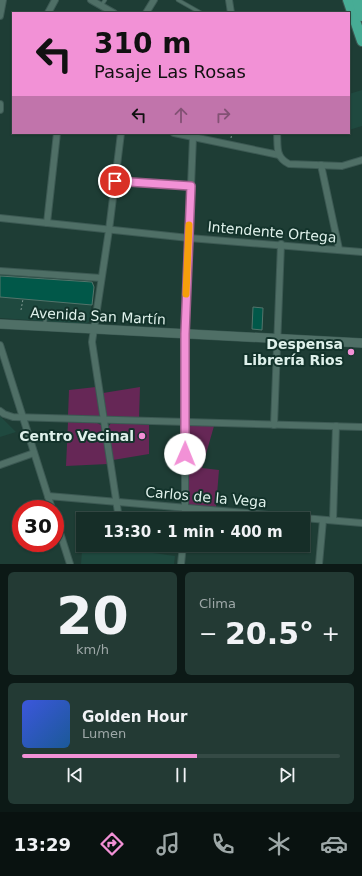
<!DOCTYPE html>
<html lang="es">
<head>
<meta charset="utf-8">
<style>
  :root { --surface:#162e28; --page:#233a34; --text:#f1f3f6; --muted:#9ea8a8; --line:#354a45; --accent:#f291d6 }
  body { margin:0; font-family:"DejaVu Sans",sans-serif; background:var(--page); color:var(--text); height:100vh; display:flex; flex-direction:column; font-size:15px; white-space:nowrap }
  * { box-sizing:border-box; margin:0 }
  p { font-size:13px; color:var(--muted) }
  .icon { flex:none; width:22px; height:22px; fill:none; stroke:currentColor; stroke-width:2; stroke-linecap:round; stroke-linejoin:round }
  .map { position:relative; height:564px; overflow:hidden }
  .panel { display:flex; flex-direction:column; gap:8px; padding:8px; background:#0c1916; flex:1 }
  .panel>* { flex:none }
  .top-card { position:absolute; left:12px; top:12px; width:338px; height:122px; border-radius:0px; box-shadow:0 1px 3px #0004,0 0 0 1px var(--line); background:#f291d6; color:#111; overflow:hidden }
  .speed { position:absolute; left:12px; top:500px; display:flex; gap:8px; font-size:20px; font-weight:700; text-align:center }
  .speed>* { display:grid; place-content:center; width:52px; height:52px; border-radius:50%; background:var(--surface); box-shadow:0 1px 3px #0004,0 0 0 1px var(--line); line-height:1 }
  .speed .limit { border:6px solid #d22; background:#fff; color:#111 }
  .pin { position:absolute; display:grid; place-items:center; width:34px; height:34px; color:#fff; margin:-17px; border:2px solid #fff; border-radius:50%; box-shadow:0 1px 4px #0007 }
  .me { position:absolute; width:44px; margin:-22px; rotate:1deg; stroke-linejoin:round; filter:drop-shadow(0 0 3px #0008) }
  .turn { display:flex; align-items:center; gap:14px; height:84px; padding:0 16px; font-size:18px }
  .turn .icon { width:52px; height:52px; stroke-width:2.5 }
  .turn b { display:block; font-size:28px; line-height:34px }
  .lanes { display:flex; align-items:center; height:38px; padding:0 16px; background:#0003; justify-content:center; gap:20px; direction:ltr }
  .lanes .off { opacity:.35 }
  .big { font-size:30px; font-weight:600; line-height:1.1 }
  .panel .widget { flex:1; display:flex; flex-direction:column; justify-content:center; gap:6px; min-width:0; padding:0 14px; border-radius:6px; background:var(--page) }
  .panel .dial { align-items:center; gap:0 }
  .dial b { font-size:52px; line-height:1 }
  .song { display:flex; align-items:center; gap:12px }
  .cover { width:48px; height:48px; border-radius:6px; background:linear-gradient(135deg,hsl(230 70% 55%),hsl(210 70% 35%)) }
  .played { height:4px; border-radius:2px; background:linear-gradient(90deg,var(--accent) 55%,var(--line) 55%) }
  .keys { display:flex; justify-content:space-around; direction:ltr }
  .heat { display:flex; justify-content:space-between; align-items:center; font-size:22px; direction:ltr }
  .panel .tiles { flex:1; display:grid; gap:8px; grid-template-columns:1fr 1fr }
  .widget:last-child { grid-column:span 2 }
  .trip { position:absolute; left:76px; top:512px; width:234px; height:40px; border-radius:0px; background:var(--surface); box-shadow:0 1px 3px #0004,0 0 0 1px var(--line); font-weight:600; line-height:40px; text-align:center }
  .menu { display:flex; height:64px; justify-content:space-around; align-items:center; background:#091210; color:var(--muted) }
  .menu .icon { width:28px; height:28px }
  .menu .selected { color:var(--accent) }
  .menu b { font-size:18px; color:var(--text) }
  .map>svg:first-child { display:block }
  .built { fill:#1f493f }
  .green { fill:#662756 }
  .building { fill:#015849; stroke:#53746b }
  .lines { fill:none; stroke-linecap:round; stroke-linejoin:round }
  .service-casing { stroke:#3c5953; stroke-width:4.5 }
  .minor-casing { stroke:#3c5953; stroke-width:8 }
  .secondary-casing { stroke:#3c5953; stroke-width:10 }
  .primary-casing { stroke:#3c5953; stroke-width:12 }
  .path { stroke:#7f9891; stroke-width:1; stroke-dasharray:2 2; stroke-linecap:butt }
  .service { stroke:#4f6f66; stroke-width:3 }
  .minor { stroke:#4f6f66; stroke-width:6 }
  .secondary { stroke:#4f6f66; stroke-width:9 }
  .primary { stroke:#47ac95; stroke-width:10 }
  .route-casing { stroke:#9d5e8b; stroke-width:10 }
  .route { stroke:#f291d6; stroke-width:7 }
  .slow { stroke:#f59e0b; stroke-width:7 }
  .poi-dot { fill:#f291d6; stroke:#13332b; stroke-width:1.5 }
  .labels { text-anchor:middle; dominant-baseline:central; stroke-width:4; stroke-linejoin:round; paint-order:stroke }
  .street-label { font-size:14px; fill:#dff1eb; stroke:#13332b }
  .poi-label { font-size:14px; font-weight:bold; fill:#dff1eb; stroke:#13332b; text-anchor:end }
</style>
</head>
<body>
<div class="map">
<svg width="362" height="564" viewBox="0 0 362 564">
  <rect width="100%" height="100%" fill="#1e3d35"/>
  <g class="built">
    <polygon points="362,90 362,126 349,130 349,94"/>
    <polygon points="0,274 92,282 94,287 89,322 85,324 0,318"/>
    <polygon points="0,416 16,432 0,437"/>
    <polygon points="83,536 83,545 147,545 146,552 175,556 174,564 81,564"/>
  </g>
  <g class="green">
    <polygon points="96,387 100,412 99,416 95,417 68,416 69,390"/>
    <polygon points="140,387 139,418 107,416 103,393"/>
    <polygon points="68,422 97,423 101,425 102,428 108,464 66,466"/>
    <polygon points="112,422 149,425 149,454 113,460 108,427"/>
    <polygon points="192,425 214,426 202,468 219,470 216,507 190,505 187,501 189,430 189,427"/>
  </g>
  <g class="building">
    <polygon points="0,276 92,282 94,287 92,305 0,297"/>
    <polygon points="253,307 263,308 262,330 252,329"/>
  </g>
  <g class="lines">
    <g class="service-casing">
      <g id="service">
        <polyline points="178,0 201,13"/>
        <polyline points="101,6 105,0"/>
        <polyline points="45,325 45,312"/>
      </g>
    </g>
    <g class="minor-casing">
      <g id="minor">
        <polyline points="91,0 114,13"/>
        <polyline points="229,0 231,13"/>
        <polyline points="48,13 55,0"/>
        <polyline points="146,13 154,0"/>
        <polyline points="0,16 3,0"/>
        <polyline points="0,110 0,104"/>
        <polyline points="174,133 279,155"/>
        <path d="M 277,133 C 278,147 275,157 289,164 L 342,166 L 362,160"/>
        <polyline points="321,165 339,249"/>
        <polyline points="115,181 191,186"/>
        <polyline points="0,218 189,238 362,252"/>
        <polyline points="47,223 57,133"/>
        <polyline points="0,271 101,278"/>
        <polyline points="0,345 52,509"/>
        <polyline points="0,411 4,414 13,417 362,427"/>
        <polyline points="274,425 281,244"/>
        <polyline points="0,465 34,453"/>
        <polyline points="48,496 362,523"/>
        <polyline points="55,517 70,564"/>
        <polyline points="119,519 92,342 109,230 121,133"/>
        <polyline points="185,519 185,335 193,137"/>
        <polyline points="333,520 336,426"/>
        <polyline points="181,564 183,545"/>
        <polyline points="319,564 323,520"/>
      </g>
    </g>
    <g class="secondary-casing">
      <polyline id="secondary" points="0,324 362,343"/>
    </g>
    <g class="primary-casing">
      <g id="primary">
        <polyline points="348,0 362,41"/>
        <polyline points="357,0 362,16"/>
      </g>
    </g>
    <g class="path">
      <polyline points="231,138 232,133"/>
      <polyline points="21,310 23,299"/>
    </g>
    <use href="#service" class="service"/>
    <use href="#minor" class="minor"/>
    <use href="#secondary" class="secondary"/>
    <use href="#primary" class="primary"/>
  </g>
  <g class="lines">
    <g class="route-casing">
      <polyline id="route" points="115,181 191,186 185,334 185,454"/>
    </g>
    <use href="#route" class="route"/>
    <polyline class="slow" points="186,294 189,225"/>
  </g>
  <g class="poi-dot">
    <circle cx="351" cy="352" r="4"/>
    <circle cx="142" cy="436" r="4"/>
  </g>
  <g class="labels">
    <g class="street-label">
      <text transform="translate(272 232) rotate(5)">Intendente Ortega</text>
      <text transform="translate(98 316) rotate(3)">Avenida San Martín</text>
      <text transform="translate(206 497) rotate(5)">Carlos de la Vega</text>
    </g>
    <g class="poi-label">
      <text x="343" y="344">Despensa<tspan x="343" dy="16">Librería Rios</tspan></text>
      <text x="134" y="436">Centro Vecinal</text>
    </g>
  </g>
</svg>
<div class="speed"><div class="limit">30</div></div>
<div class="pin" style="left:115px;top:181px;background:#d93025"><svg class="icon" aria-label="arrive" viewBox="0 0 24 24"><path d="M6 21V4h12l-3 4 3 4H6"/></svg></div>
<svg class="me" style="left:185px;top:454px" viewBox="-20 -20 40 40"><circle r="19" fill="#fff"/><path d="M0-13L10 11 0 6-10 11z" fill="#f291d6"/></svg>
<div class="trip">13:30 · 1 min · 400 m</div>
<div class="top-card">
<div class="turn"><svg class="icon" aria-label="left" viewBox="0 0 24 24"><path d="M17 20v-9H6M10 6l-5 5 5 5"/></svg><div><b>310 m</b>Pasaje Las Rosas</div></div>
<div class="lanes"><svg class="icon" aria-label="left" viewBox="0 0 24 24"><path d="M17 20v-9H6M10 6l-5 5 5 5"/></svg><svg class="icon off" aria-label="ahead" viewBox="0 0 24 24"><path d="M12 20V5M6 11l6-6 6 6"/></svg><svg class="icon off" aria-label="right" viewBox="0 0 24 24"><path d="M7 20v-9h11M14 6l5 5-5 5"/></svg></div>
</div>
</div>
<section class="panel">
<div class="tiles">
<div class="widget dial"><b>20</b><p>km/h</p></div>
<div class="widget"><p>Clima</p>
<div class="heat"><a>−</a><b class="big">20.5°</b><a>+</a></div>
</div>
<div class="widget">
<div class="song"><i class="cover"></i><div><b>Golden Hour</b><p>Lumen</p></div></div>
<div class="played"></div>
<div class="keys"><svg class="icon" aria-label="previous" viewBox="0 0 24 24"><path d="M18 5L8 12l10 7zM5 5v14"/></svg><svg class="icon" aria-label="pause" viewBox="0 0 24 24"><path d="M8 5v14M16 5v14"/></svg><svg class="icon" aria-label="next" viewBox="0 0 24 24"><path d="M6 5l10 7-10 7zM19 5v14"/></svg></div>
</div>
</div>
</section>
<nav class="menu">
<b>13:29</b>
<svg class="icon selected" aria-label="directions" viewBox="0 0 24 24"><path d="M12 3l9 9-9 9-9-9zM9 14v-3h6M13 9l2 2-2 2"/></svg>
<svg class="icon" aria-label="music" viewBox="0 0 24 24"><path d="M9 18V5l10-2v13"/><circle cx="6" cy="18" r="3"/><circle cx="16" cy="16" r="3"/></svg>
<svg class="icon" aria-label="phone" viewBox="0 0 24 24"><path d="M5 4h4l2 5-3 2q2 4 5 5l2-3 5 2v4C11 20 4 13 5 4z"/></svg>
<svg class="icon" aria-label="climate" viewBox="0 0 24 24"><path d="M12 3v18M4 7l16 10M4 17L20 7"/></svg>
<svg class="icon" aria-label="car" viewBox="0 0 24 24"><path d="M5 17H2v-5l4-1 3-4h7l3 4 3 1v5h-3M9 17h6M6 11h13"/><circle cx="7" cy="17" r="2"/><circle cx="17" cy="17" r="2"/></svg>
</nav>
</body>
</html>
